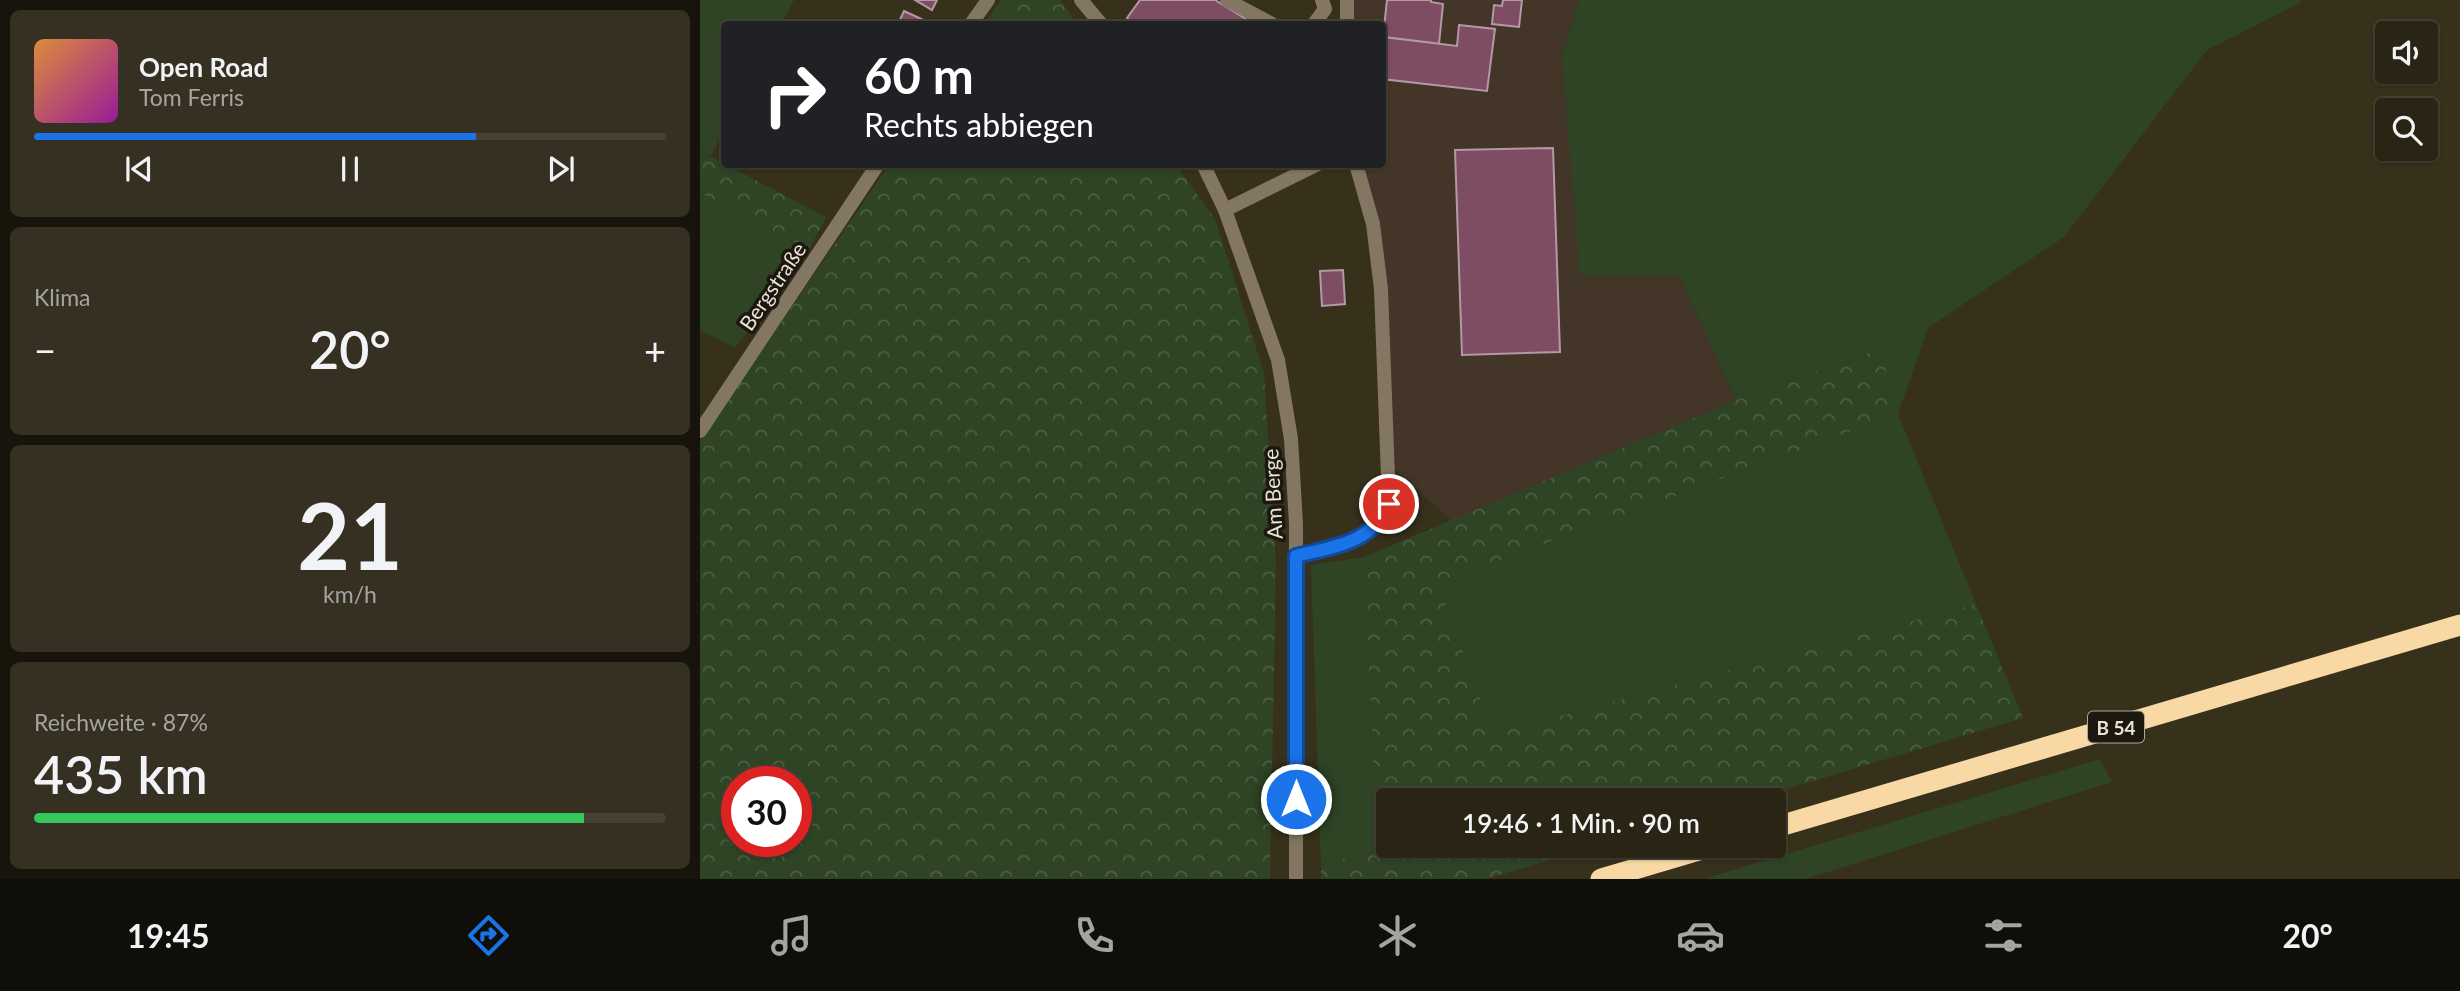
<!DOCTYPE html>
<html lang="de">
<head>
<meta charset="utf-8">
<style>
  :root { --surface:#292414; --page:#353022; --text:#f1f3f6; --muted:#a5a4a0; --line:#454134; --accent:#1a73e8 }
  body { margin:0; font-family:Lato,sans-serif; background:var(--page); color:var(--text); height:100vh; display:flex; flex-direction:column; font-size:26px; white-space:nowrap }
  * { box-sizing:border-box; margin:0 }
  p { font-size:23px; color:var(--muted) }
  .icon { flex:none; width:38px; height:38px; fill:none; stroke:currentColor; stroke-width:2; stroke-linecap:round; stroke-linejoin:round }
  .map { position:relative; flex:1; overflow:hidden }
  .panel { display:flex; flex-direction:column; gap:10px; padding:10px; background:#17140b; width:700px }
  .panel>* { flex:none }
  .guide { position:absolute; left:21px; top:21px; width:665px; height:147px; border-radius:7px; box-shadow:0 2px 5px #0004,0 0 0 2px var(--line); background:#202124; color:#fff; overflow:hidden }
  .fabs { position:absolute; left:1675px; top:21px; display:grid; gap:14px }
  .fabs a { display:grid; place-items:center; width:63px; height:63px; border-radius:7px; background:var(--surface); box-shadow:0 2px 5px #0004,0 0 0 2px var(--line); font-size:35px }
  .speed { position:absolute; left:21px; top:766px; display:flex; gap:14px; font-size:35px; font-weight:700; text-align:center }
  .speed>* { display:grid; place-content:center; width:91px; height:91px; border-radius:50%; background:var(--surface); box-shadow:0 2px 5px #0004,0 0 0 2px var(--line); line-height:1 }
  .speed .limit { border:10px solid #d22; background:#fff; color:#111 }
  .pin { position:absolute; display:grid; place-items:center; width:60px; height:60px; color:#fff; margin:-30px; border:4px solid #fff; border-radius:50%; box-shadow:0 2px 7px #0007 }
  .me { position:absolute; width:77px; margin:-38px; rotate:0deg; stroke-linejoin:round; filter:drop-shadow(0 0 5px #0008) }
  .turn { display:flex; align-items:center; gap:24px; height:147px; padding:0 28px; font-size:32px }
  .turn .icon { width:91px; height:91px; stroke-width:2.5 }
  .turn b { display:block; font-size:49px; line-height:60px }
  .big { font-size:52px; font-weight:600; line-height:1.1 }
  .panel .tile { flex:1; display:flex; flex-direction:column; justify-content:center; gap:10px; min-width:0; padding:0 24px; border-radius:10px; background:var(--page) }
  .panel .dial { align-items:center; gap:0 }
  .dial b { font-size:91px; line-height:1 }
  .song { display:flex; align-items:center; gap:21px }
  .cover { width:84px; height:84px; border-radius:10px; background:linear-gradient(135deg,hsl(30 70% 55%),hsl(300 70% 35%)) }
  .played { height:7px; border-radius:4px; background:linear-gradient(90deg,var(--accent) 70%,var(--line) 70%) }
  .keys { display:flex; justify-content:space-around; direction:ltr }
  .heat { display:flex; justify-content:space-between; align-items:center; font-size:38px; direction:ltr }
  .charge { height:10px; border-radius:5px; background:linear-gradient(90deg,#34c759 87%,var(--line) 0) }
  .trip { position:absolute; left:676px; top:788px; width:410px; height:70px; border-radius:7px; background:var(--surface); box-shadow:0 2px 5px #0004,0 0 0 2px var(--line); font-weight:600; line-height:70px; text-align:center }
  .dock { display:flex; height:112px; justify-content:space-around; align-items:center; background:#100e08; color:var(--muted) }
  .dock .icon { width:49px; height:49px }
  .dock .current { color:var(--accent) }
  .dock b { font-size:32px; color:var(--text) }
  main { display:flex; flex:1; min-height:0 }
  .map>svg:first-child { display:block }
  .commercial { fill:#433528 }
  .grass { fill:#2e4425 }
  .forest { fill:url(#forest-crowns); fill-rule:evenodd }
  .building { fill:#7e4c63; stroke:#b499a4; stroke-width:2 }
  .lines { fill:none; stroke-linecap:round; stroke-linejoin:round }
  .lane { stroke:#837763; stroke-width:14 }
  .street { stroke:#837763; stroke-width:14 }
  .highway { stroke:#f8d9a6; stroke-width:21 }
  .route-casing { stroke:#114b97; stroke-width:18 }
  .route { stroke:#1a73e8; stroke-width:12 }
  .labels { text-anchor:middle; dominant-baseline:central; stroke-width:7; stroke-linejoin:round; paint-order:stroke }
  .shield { fill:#1c180f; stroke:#aca79b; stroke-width:2 }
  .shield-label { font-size:19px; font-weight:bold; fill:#e9e4d7 }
  .street-label { font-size:21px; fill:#e9e4d7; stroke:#1c180f }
</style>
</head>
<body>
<main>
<section class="panel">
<div class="tile">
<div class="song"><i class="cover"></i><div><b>Open Road</b><p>Tom Ferris</p></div></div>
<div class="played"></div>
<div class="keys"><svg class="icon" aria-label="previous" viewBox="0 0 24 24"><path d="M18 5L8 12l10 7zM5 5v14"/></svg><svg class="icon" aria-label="pause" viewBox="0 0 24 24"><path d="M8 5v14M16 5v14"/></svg><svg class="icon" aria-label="next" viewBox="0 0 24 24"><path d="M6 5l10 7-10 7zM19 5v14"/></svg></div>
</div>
<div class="tile"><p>Klima</p>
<div class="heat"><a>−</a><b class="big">20°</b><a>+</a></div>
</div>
<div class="tile dial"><b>21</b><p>km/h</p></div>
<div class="tile"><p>Reichweite · 87%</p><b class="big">435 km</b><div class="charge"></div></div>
</section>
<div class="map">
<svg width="1760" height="879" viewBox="0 0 1760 879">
  <defs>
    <pattern id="forest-crowns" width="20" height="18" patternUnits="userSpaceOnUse" patternTransform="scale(1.75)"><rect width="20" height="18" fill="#2e4425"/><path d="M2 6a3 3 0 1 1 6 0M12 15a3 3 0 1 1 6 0" fill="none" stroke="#4c5f44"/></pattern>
  </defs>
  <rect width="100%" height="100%" fill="#37301b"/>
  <polygon class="commercial" points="647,0 879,0 862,57 979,275 1036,400 752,521 689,464 681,289 656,165 682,164 682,24 647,24"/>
  <g class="grass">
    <polygon points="0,0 94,0 81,24 24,24 24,130 11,156 0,151"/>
    <polygon points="879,0 1602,0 1598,4 1507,50 1364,237 1228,328 1198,414 1276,604 793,735 738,583 1198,414 1180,349 1036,400 979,275 880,275 862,57"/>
    <polygon points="0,193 109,250 35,348 0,330"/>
    <polygon points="664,557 677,850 621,865 611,565"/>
    <polygon points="1400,759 1412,782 1106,879 1004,879"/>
  </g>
  <g class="forest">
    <polygon points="301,0 360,0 378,24 284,24"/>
    <polygon points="0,151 126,217 109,250 0,193"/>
    <path d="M 189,165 L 476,165 L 515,219 L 564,373 L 576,564 L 570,879 L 0,879 L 0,441 ZM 37,782 L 96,782 L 96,842 L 37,842 Z"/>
    <polygon points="1180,349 1198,414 738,583 793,734 1276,604 1323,718 1050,800 688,800 688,845 899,845 787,879 621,879 621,865 677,850 664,557 1036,400"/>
  </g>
  <g class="building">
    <polygon points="215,0 237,0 232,10"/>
    <polygon points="440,0 515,0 554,24 436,24 427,18"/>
    <polygon points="687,0 731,0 731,2 743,4 739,44 683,37"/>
    <polygon points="803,0 822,0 819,27 792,24 794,5 802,6"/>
    <polygon points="204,11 228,22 226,24 198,24"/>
    <polygon points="759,25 795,29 787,91 682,79 683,37 757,46"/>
    <polygon points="853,148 860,352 762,355 755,150"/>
    <polygon points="643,270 645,304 622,306 620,271"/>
  </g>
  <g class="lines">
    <g class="lane">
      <polyline points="527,0 572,24"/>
      <polyline points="647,0 647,24"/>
      <polyline points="271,24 288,0"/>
      <polyline points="614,24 625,9 622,0"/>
      <polyline points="0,431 178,164"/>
      <path d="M 596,556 C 635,546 671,544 689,504 L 681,289 L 673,224 L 656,164"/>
    </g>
    <g class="street">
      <polyline points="381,0 401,24"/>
      <polyline points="503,164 525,210 578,360 591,439 596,524 596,879"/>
      <polyline points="525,210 618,164"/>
    </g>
    <g class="highway">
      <polyline points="1073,828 1760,625"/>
      <polyline points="901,879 1016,845"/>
    </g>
  </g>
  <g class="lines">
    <g class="route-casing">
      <path id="route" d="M 596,799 L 596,556 C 635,546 671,544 689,504"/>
    </g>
    <use href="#route" class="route"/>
  </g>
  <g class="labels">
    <rect class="shield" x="1388" y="711.5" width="56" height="31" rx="5"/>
    <g class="shield-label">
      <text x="1416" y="727">B 54</text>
    </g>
    <g class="street-label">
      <text transform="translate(72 286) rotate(-56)">Bergstraße</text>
      <text transform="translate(572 494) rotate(-93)">Am Berge</text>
    </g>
  </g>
</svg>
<div class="fabs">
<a><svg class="icon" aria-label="sound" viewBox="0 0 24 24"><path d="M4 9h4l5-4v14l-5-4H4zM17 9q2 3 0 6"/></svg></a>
<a><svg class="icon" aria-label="search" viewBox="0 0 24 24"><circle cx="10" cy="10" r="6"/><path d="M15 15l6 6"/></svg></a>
</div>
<div class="speed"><div class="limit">30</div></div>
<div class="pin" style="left:689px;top:504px;background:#d93025"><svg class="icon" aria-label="arrive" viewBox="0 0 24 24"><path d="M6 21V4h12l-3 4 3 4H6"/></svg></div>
<svg class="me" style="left:596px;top:799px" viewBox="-20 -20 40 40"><circle r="17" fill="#1a73e8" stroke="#fff" stroke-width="3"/><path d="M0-11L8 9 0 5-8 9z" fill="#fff"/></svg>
<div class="trip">19:46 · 1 Min. · 90 m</div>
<div class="guide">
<div class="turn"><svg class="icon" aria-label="right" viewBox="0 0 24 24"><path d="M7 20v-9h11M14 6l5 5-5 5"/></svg><div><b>60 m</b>Rechts abbiegen</div></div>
</div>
</div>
</main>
<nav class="dock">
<b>19:45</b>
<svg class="icon current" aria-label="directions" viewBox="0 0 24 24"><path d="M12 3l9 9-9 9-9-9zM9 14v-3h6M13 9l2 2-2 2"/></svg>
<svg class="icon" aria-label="music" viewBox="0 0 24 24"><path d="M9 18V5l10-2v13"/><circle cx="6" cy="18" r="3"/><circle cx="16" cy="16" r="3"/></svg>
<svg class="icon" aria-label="phone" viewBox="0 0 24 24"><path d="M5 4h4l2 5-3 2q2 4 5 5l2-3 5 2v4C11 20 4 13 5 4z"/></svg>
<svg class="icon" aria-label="climate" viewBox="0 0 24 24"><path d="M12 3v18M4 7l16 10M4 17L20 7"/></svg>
<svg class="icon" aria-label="car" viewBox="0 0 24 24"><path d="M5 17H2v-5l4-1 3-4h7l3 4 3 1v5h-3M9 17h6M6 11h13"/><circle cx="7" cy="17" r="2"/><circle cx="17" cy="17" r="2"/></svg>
<svg class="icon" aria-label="filters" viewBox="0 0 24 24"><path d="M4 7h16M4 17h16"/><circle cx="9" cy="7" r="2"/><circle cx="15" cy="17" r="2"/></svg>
<b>20°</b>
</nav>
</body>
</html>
